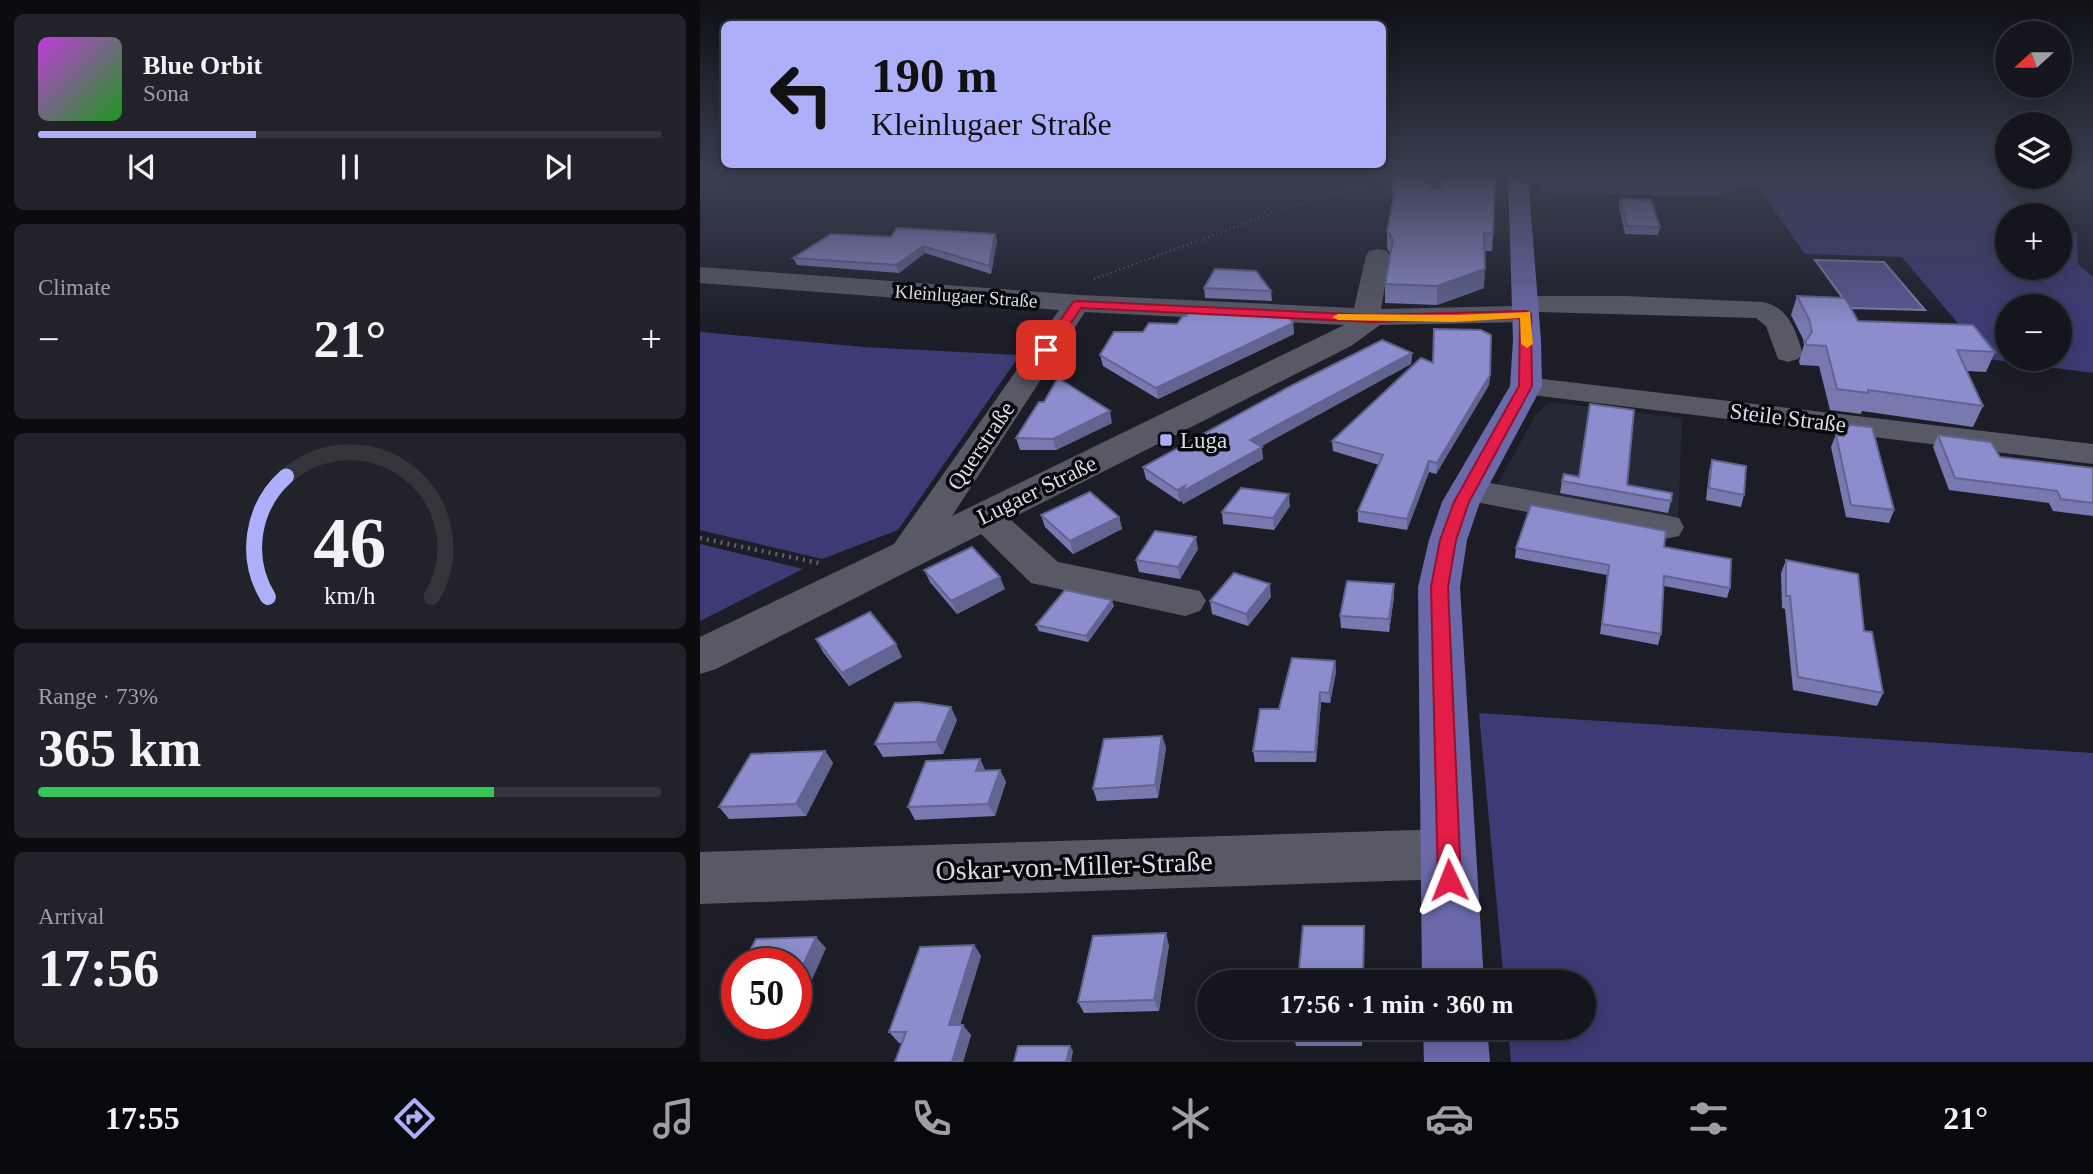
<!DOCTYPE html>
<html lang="en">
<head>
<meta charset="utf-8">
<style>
  :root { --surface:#15161d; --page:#22232a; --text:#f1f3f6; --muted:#9d9fa4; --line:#34353b; --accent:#adaffb }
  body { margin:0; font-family:"Times New Roman",serif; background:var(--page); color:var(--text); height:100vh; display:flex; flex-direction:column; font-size:26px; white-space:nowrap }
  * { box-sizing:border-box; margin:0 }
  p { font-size:23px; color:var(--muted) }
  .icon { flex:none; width:38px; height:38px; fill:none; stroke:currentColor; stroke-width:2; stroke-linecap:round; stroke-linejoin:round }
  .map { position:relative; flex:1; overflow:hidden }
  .details { display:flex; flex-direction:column; gap:14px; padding:14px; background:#0c0c10; width:700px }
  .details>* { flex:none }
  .banner { position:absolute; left:21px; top:21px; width:665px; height:147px; border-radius:10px; box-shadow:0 4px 18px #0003,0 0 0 2px var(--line); background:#adaffb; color:#111; overflow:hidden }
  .needle { width:46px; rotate:249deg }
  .buttons { position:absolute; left:1295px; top:21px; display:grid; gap:14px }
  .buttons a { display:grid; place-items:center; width:77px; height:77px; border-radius:50%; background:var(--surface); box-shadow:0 4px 18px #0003,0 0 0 2px var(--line); font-size:35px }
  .speed { position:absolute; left:21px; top:948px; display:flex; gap:14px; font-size:35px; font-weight:700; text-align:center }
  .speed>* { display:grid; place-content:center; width:91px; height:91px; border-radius:50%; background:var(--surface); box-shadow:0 4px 18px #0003,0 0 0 2px var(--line); line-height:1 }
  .speed .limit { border:10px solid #d22; background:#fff; color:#111 }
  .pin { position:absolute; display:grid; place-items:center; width:60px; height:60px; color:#fff; margin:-30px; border-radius:14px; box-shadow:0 4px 10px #0006 }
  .me { position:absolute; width:77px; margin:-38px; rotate:358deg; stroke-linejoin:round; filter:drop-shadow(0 0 5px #0008) }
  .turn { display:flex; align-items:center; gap:24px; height:147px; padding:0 35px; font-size:32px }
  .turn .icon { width:91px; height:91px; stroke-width:2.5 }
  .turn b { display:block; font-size:49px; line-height:60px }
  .big { font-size:52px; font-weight:700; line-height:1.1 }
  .details .card { flex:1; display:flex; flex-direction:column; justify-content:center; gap:10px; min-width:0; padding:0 24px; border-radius:10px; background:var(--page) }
  .details .dial { align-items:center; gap:0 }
  .dial svg { height:182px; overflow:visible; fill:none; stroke:var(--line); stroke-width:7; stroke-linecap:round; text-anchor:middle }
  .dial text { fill:var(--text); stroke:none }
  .song { display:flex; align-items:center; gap:21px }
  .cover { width:84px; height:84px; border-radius:10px; background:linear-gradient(135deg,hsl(290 70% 55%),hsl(120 70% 35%)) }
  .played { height:7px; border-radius:4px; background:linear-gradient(90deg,var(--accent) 35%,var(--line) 35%) }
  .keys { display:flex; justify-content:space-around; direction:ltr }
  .heat { display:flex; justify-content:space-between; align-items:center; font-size:38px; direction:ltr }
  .charge { height:10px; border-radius:5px; background:linear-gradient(90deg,#34c759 73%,var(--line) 0) }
  .trip { position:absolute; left:497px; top:970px; width:399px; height:70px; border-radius:35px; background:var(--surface); box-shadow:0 4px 18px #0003,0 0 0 2px var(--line); font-weight:700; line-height:70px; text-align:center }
  .menu { display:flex; height:112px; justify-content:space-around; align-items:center; background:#08090c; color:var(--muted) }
  .menu .icon { width:49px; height:49px }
  .menu .active { color:var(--accent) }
  .menu b { font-size:32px; color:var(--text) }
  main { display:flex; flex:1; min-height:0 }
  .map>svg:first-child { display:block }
  .built { fill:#272836 }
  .green { fill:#3d3b75; fill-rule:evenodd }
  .water { fill:#595995; stroke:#8080ac; stroke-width:2 }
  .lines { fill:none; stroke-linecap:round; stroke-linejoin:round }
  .path-far1 { stroke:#63636c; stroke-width:2.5; stroke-dasharray:1 3.5; stroke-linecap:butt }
  .path { stroke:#63636c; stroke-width:4.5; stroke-dasharray:2 5; stroke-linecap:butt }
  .minor { fill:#585965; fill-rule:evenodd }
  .major { fill:#6a69a9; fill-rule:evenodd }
  .wall { fill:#7879b0 }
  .shaded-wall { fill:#616390 }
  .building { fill:#8b8dcd; stroke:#616390; stroke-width:2 }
  .route { fill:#e11d48; stroke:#92132f; stroke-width:2 }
  .slow { fill:#f59e0b }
  .poi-dot { fill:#adaffb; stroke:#07080c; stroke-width:2.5 }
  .labels { text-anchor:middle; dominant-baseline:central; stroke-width:7; stroke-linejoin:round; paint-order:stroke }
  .far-street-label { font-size:19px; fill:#dbdbe2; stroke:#07080c }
  .street-label { font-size:23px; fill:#dbdbe2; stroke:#07080c }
  .poi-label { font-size:23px; fill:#dbdbe2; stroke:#07080c; text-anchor:start }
  .near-street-label { font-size:28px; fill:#dbdbe2; stroke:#07080c }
</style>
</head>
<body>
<main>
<section class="details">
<div class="card">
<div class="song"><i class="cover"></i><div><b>Blue Orbit</b><p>Sona</p></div></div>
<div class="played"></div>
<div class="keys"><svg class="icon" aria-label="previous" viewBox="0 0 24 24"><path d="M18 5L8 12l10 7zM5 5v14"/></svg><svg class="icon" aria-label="pause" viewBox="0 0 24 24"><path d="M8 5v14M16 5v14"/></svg><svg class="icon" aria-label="next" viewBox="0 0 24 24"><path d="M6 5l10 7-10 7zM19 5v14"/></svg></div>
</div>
<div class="card"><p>Climate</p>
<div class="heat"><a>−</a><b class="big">21°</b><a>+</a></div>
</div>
<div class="card dial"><svg viewBox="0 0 100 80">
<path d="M14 69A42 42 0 1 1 86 69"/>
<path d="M14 69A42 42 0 0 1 22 16" stroke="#adaffb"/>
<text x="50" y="56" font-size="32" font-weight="700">46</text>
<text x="50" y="72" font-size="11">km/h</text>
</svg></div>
<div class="card"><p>Range · 73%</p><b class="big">365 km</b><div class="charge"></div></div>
<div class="card"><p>Arrival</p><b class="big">17:56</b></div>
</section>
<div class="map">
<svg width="1393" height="1062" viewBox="0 0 1393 1062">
  <rect width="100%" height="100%" fill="#1c1d27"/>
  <polygon class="built" points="850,402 982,418 978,521 797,485 837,413"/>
  <g class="green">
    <path d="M 841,177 L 1303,177 L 1300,186 L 1315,201 L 1340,215 L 1307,215 L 1307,268 L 1360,268 L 1360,225 L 1377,233 L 1378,264 L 1393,277 L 1393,373 L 1288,359 L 1202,257 L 1105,254 L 1055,183 L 1016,197 L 842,192 ZM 1307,306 L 1360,306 L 1360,359 L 1307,359 Z"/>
    <polygon points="0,332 164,347 320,355 198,530 122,559 0,530"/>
    <polygon points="0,544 103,569 0,621"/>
    <polygon points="779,713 1393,753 1393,1062 811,1062 808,1027 884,1027 884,982 804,982"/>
  </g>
  <polygon class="water" points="1115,260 1184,262 1225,310 1150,308"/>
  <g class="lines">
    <polyline class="path-far1" points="394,279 587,208 689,177"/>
    <polyline class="path" points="0,538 119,563"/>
    <g class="minor">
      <polygon points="725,177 745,177 741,202 733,203 722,197"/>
      <path d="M 678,249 L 687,251 L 690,256 L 681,309 L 813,306 L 815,298 L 825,296 L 925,296 L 1063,302 C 1090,308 1095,330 1103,353 L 1098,359 L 1088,362 L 1078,359 L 1066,326 L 1056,318 L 838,312 L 836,320 L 826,322 L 680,325 L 651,346 L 310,519 L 358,562 L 500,591 L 506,601 L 500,611 L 485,616 L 331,583 L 281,534 L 16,669 L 0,674 L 0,637 L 194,544 L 359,310 L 0,283 L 0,267 L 381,295 L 654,308 L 666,256 L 669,251 ZM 385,312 L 644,325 L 252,516 Z"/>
      <polygon points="826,377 1393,444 1393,464 815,393 810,386 815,379"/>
      <polygon points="768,479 965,515 979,518 984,527 979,536 965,539 755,498 750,490 755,482"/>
      <polygon points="748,829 767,836 775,854 767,872 748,879 0,904 0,852"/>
    </g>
    <g class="major">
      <polygon points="808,177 828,177 841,340 842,386 780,502 767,540 760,587 784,982 722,982 718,587 729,540 742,502 810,386 813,340"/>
      <polygon points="723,1027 787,1027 790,1062 724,1062"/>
    </g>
  </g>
  <g class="wall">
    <polygon points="694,177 723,177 722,182 793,234 792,251 784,251 784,288 737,305 685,303 685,284 690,253 687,248 687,231 692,205"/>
    <polygon points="920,199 960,227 958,235 925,234 919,207"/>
    <polygon points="295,234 297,241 291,274 225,253 199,273 97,265 93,258 191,237"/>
    <polygon points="504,288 571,291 572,301 505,298"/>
    <polygon points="1097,296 1158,321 1295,352 1286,372 1267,371 1283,406 1273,427 1162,411 1161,414 1130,410 1119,366 1100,365 1099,361 1104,345 1103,339 1091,315"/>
    <polygon points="593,323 594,334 458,399 403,366 400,355 443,332 477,324"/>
    <polygon points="712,353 711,364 561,446 563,459 483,504 482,500 480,502 446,479 443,467"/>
    <polygon points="733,363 790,375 789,385 736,474 729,472 707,530 658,522 658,511 679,465 633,451 632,441"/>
    <polygon points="412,423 356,450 320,450 316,438"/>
    <polygon points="1140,424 1194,510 1189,523 1146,517 1131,447"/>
    <polygon points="1238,435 1300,457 1393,468 1393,516 1353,511 1349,503 1249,490 1233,447"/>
    <polygon points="1012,460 1044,495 1041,507 1006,500 1009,472"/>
    <polygon points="862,481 927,485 971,501 968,513 860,493"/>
    <polygon points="590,506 574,530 523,524 522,512"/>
    <polygon points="341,515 419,517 422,529 373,554 345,527"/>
    <polygon points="964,547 1030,588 1027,598 964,586 961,634 958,645 900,634 907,575 815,558 816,548"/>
    <polygon points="498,549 480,579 439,572 436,560"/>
    <polygon points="1086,560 1164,631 1183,693 1177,706 1093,690 1085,609 1082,608 1081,573"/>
    <polygon points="224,570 305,589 257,614 230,582"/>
    <polygon points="694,584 694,597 689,632 641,628 640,616"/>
    <polygon points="571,597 548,626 512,614 510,601"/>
    <polygon points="414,606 388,642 339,631 336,625"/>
    <polygon points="116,639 202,657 149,686 123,652"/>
    <polygon points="635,661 636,672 630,703 621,702 616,762 555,762 553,751 579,709"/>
    <polygon points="257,720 243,754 183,757 175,744"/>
    <polygon points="462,736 466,748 458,798 397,801 393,789"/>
    <polygon points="125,751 133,763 106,816 29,819 19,807"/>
    <polygon points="280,759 285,770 300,770 306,782 295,816 215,820 208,807"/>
    <polygon points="274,945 281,956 260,1025 271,1035 263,1062 195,1062 202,1043 199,1043 189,1032"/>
    <polygon points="469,945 459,1011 384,1013 378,1002"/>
    <polygon points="37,977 37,1017 35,1017 23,1006"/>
    <polygon points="595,1027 663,1027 662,1046 596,1046 594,1036"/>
  </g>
  <g class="shaded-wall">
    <polygon points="295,234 297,241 291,274 289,266"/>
    <polygon points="223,246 225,253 199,273 196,265"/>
    <polygon points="785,269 784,288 737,305 737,286"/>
    <polygon points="593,323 594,334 458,399 456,388"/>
    <polygon points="712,353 711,364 551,452 550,440"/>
    <polygon points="790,375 789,385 736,474 737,463"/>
    <polygon points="410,411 412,423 356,450 353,439"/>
    <polygon points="562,447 563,459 483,504 482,500 480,502 477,490"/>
    <polygon points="729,461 729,472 707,530 707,519"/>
    <polygon points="589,494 590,506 574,530 573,518"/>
    <polygon points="419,517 422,529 373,554 370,541"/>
    <polygon points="496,537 498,549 480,579 478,567"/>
    <polygon points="300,577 305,589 257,614 251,601"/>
    <polygon points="570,584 571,597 548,626 546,614"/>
    <polygon points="694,584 694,597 689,632 689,619"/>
    <polygon points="412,600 414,606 388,642 386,636"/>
    <polygon points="196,644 202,657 149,686 142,673"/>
    <polygon points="635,661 636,672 630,703 629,693"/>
    <polygon points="620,692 621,702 616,762 615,752"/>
    <polygon points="251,707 257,720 243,754 236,742"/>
    <polygon points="462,736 466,748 458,798 455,785"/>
    <polygon points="125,751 133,763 106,816 96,804"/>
    <polygon points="280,759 286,772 276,771"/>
    <polygon points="300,770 306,782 295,816 288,804"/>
    <polygon points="664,926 664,982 663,982"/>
    <polygon points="466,933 469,945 459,1011 454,1000"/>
    <polygon points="116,937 126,948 97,1014 96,1013 96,981"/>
    <polygon points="274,945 281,956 257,1036 249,1025"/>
    <polygon points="263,1025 271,1035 263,1062 252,1062"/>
    <polygon points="370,1046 373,1051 371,1062 366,1062"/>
  </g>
  <g class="building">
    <polygon points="694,177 720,177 720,180 732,189 743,188 745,177 795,177 793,234 784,233 785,269 737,286 685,284 693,239 687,231 695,192 692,192"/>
    <polygon points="920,199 951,200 960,227 927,226"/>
    <polygon points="197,228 295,234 289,266 223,246 196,265 93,258 131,234 191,237"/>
    <polygon points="515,269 556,271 571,291 504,288"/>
    <polygon points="1097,296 1145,298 1158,321 1273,325 1295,352 1257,350 1283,406 1168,390 1169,393 1137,389 1126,346 1107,345 1105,342 1112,332 1109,319"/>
    <polygon points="490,310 587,314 593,323 456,388 400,355 414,332 443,332 449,323 477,324 483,316 486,316"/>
    <polygon points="734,329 781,330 791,335 790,375 737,463 729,461 707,519 658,511 683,455 632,441 721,358 733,363"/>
    <polygon points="682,340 712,353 550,440 562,447 481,492 485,486 477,490 443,467 587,388"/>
    <polygon points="358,378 410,411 353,439 316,438 339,402 344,402"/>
    <polygon points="890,404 934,410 927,485 972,493 971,501 862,481 864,474 879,477"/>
    <polygon points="1140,424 1172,427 1194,510 1151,505 1136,435 1144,436"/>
    <polygon points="1238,435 1291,442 1300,457 1393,468 1393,503 1361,499 1357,491 1255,478"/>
    <polygon points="1012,460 1046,466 1044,495 1009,488"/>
    <polygon points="541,488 589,494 573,518 522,512"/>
    <polygon points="390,492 419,517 370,541 341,515"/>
    <polygon points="831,505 966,531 964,547 1031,559 1030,588 964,576 961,634 902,624 909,565 816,548"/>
    <polygon points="455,531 496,537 478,567 436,560"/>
    <polygon points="272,547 300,577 251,601 224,570"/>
    <polygon points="1086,560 1158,574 1164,631 1172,632 1183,693 1098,677 1090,596 1086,596"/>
    <polygon points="534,573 570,584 546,614 510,601"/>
    <polygon points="647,581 694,584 689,619 640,616"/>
    <polygon points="365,590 412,600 386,636 336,625"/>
    <polygon points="170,612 196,644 142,673 116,639"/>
    <polygon points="592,658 635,661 629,693 620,692 615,752 553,751 560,709 579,709"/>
    <polygon points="218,702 251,707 236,742 175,744 195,703"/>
    <polygon points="462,736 455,785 393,789 404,739"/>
    <polygon points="125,751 96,804 19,807 51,754"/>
    <polygon points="280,759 276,771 300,770 288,804 208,807 226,761"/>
    <polygon points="603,926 664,926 663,982 598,982"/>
    <polygon points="466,933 454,1000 378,1002 393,936"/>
    <polygon points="116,937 96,981 96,964 43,964 56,939"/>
    <polygon points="274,945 249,1025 263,1025 252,1062 195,1062 206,1032 189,1032 220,947"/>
    <polygon points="37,977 37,1005 23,1006"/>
    <polygon points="595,1027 662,1027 662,1036 594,1036"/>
    <polygon points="318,1046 370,1046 366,1062 314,1062"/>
  </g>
  <linearGradient id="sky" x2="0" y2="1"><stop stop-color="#0f1015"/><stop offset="0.54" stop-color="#3a4052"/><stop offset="1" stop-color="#3a4052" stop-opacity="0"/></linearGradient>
  <rect width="1393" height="326" fill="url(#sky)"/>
  <polygon class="route" points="377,301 671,315 826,311 831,314 832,386 769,502 756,540 748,587 761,880 757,887 749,890 741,887 738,880 731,587 740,540 754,502 819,386 820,318 671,322 381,308 351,352 342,352 340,350 373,302"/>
  <polygon class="slow" points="830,312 833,344 827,348 821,344 820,318 754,322 638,320 632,317 638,314 754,315"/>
  <rect class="poi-dot" x="459" y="433" width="14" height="14" rx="3.5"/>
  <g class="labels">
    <g class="far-street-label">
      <text transform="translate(266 296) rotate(4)">Kleinlugaer Straße</text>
    </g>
    <g class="street-label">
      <text transform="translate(1088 418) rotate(7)">Steile Straße</text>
      <text transform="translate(281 446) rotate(-56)">Querstraße</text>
      <text transform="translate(337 490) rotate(-26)">Lugaer Straße</text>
    </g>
    <g class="poi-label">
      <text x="480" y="440">Luga</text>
    </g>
    <g class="near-street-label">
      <text transform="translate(374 866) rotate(-2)">Oskar-von-Miller-Straße</text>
    </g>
  </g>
</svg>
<div class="buttons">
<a><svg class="needle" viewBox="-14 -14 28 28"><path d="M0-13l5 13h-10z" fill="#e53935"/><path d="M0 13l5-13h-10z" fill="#9d9fa4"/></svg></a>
<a><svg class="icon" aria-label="layers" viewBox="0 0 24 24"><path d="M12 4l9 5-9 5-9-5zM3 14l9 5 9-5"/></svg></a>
<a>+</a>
<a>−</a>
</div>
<div class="speed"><div class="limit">50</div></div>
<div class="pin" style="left:346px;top:350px;background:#d93025"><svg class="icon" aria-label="arrive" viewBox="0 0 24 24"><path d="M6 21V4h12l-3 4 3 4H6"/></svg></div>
<svg class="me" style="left:749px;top:880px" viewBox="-20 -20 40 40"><path d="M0-17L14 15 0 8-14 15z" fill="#e11d48" stroke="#fff" stroke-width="4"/></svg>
<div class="trip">17:56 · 1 min · 360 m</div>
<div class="banner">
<div class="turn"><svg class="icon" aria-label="left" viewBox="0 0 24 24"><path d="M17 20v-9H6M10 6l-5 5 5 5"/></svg><div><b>190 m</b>Kleinlugaer Straße</div></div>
</div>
</div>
</main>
<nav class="menu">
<b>17:55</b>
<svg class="icon active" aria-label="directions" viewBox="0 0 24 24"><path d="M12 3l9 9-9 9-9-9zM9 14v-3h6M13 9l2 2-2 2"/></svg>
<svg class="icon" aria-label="music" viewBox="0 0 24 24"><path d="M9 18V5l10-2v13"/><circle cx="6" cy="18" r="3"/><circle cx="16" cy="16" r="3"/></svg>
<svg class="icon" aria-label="phone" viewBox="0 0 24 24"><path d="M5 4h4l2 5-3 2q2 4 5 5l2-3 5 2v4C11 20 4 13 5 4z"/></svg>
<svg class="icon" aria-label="climate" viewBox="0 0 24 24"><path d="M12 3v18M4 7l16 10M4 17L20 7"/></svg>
<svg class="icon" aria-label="car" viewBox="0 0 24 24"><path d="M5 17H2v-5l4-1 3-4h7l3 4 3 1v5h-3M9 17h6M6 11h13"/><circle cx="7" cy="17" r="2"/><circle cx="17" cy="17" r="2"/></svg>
<svg class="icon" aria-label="filters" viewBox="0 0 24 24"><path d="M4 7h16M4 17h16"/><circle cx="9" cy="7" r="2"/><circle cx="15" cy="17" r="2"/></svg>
<b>21°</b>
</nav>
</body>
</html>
